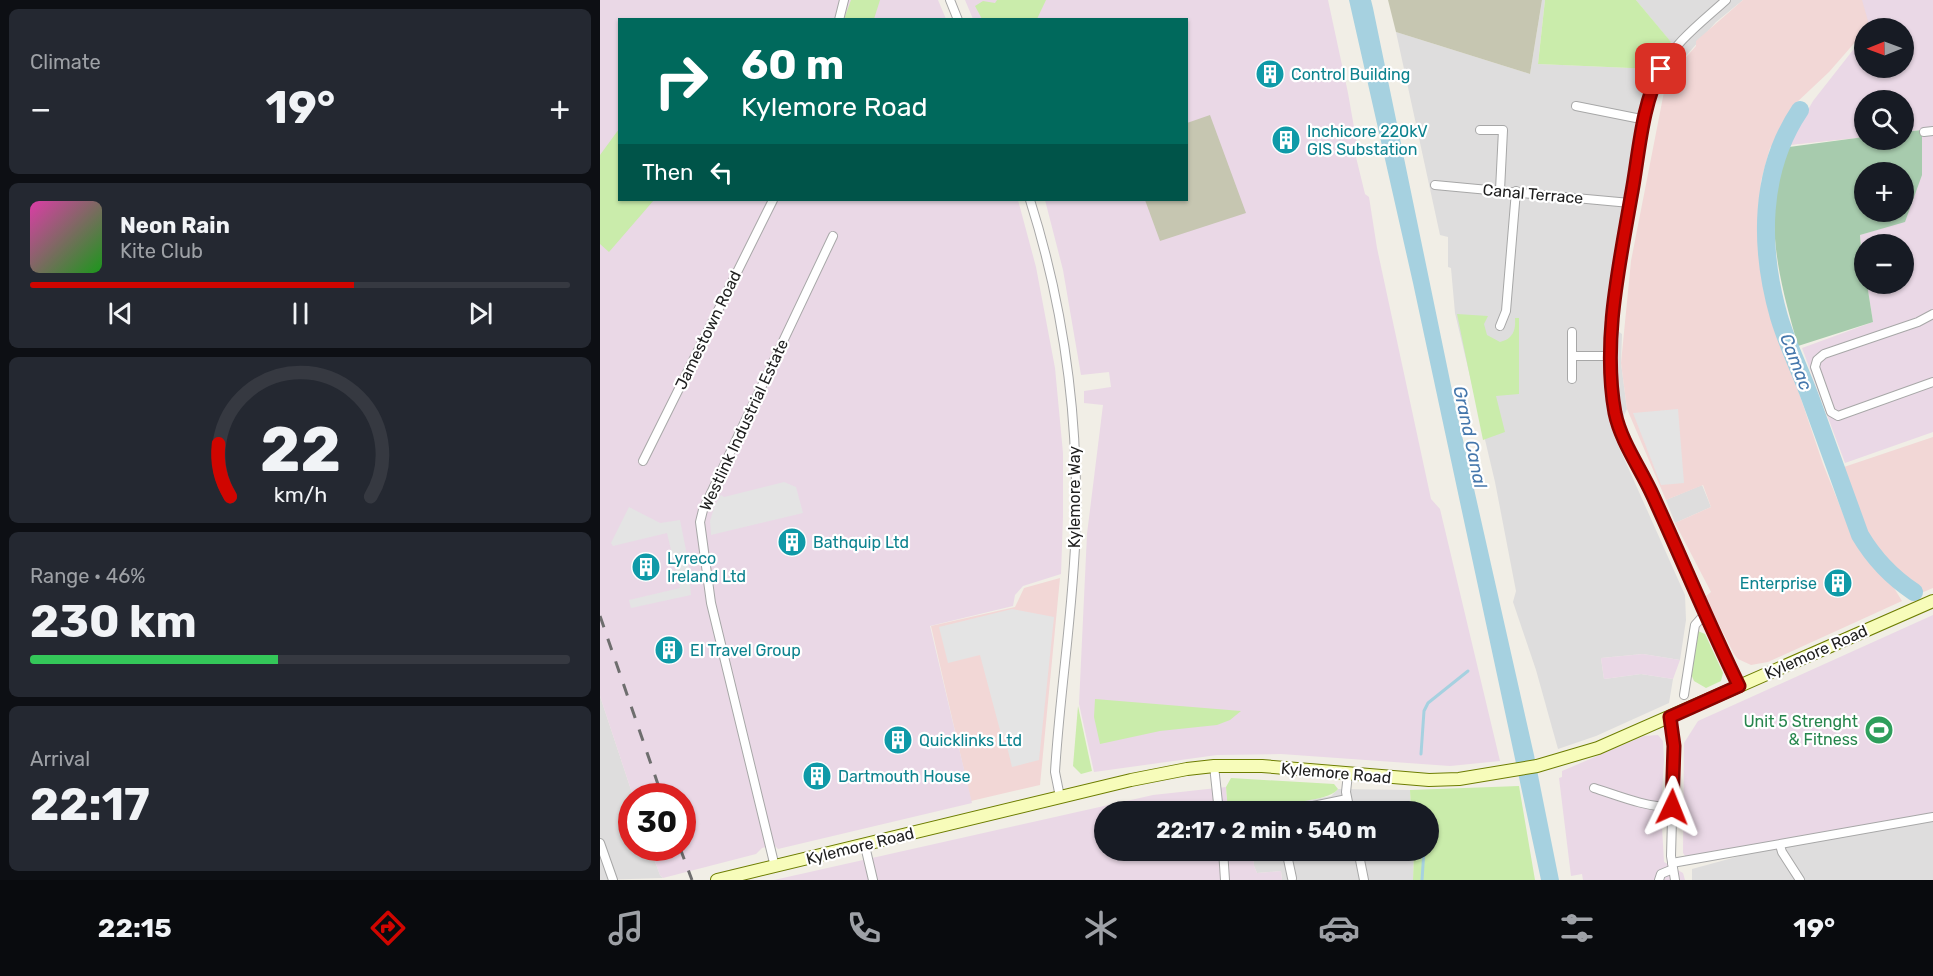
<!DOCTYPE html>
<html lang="en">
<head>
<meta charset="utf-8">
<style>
  :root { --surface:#171b24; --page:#242831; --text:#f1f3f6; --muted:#9ea1a6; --line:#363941; --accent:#d00500 }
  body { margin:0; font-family:Rubik,sans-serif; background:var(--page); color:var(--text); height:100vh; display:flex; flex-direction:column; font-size:22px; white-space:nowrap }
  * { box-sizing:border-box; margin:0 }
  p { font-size:20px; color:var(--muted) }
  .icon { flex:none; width:33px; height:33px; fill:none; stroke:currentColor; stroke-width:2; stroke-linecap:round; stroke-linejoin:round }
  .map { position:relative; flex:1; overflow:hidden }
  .drawer { display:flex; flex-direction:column; gap:9px; padding:9px; background:#0d0f14; width:600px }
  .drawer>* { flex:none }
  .banner { position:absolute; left:18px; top:18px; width:570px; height:183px; border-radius:0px; box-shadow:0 2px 4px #0004; background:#00695c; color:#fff; overflow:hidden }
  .needle { width:39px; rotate:269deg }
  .controls { position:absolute; left:1254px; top:18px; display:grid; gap:12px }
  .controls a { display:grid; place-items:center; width:60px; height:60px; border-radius:50%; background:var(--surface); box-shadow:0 2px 4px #0004; font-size:30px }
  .speed { position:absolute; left:18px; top:783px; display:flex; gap:12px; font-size:30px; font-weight:700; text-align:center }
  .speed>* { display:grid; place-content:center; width:78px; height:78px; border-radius:50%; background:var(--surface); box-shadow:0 2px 4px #0004; line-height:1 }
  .speed .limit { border:9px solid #d22; background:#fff; color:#111 }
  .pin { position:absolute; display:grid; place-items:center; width:51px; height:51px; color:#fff; margin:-26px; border-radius:12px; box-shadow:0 3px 9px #0006 }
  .me { position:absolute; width:66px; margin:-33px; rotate:2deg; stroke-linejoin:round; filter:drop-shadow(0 0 4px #0008) }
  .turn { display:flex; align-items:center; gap:21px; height:126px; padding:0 24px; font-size:27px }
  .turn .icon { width:78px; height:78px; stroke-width:2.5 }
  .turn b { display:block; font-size:42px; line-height:51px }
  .then { display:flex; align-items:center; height:57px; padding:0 24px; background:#0003; gap:12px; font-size:22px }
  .big { font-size:45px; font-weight:700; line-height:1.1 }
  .drawer .widget { flex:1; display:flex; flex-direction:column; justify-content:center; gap:9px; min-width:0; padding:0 21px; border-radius:9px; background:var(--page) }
  .drawer .dial { align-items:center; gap:0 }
  .dial svg { height:156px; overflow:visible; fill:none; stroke:var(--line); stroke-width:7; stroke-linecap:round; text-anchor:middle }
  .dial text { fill:var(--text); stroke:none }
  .song { display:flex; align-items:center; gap:18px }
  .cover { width:72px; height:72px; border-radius:9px; background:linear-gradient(135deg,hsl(320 70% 55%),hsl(120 70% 35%)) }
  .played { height:6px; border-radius:3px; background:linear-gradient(90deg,var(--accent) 60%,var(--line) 60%) }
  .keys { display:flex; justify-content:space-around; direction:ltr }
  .heat { display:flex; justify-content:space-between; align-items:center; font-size:33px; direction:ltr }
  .charge { height:9px; border-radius:4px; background:linear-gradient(90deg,#34c759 46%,var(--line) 0) }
  .trip { position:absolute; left:494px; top:801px; width:345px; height:60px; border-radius:30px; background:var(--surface); box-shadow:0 2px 4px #0004; font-weight:700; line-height:60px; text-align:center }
  .dock { display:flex; height:96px; justify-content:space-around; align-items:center; background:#090b0e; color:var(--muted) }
  .dock .icon { width:42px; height:42px }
  .dock .on { color:var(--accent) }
  .dock b { font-size:27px; color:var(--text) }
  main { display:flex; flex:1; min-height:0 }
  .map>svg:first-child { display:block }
  .residential { fill:#dedddd }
  .commercial { fill:#f2d7d6 }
  .industrial { fill:#ead8e6 }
  .construction { fill:#c6c6b1 }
  .grass { fill:#caecab }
  .cemetery { fill:#a7cbad; fill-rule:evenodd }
  .parking { fill:#e4e4e4 }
  .water { fill:#a6d1e0 }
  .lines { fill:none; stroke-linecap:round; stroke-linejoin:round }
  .stream { stroke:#a6d1e0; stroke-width:3 }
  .river { stroke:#a6d1e0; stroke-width:18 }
  .minor-casing { stroke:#a7a7a7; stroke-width:10 }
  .secondary-casing { stroke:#6d7d01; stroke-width:14 }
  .minor { stroke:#fff; stroke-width:8 }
  .secondary { stroke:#f7fcba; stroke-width:12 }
  .rail { stroke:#6e6e6e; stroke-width:3; stroke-dasharray:12 12; stroke-linecap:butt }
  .route-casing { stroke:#870300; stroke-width:15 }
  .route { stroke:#d00500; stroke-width:10 }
  .labels { text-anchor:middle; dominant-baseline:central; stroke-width:4.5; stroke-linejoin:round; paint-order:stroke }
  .culture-label { font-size:16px; fill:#0d838f; stroke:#fff; text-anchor:start }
  .street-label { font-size:16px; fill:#202020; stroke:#fff }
  .leisure-label { font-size:16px; fill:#27864d; stroke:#fff; text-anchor:end }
  .water-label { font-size:18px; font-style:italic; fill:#4577ac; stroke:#fff }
</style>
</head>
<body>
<main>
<section class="drawer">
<div class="widget"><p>Climate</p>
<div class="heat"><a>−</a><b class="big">19°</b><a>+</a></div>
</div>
<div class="widget">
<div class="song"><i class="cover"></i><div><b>Neon Rain</b><p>Kite Club</p></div></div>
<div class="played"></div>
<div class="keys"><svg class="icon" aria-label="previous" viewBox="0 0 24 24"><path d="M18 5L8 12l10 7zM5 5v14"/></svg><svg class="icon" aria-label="pause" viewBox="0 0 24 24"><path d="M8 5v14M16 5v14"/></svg><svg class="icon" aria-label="next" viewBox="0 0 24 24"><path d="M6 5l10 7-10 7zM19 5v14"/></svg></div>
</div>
<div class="widget dial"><svg viewBox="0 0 100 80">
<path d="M14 69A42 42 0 1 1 86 69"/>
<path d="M14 69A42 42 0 0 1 8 42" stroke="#d00500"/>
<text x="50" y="56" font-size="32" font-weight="700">22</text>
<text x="50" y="72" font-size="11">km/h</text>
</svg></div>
<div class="widget"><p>Range · 46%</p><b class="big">230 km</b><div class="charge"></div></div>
<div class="widget"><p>Arrival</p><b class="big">22:17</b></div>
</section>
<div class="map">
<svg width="1333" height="880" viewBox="0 0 1333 880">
  <rect width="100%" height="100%" fill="#f1eee6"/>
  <g class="residential">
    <polygon points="942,0 945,0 938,64 1054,69 1045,93 1030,167 1004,321 1022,334 1021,363 1027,409 1014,436 1085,595 1086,620 1080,660 1043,654 1001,658 1004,679 1041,674 1073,679 1069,703 996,736 958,749 936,670 913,602 916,591 895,482 855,313 851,268 848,267 848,237 840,235 796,32 930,74"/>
    <polygon points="1036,0 1143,0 1116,22 1084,58"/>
    <polygon points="1102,485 1111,507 1075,523 1066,500"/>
    <polygon points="0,696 33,796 32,848 50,848 60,875 63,878 0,880"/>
    <polygon points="738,789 810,790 811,811 648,812 648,806 715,799 731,796"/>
    <polygon points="1333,817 1333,880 1092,880 1092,869 1180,845"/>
    <polygon points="653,851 814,851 813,880 682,880 681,871 657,873 654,866"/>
  </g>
  <g class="commercial">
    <polygon points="1143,0 1333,0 1333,96 1264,100 1264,137 1188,145 1197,127 1264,68 1304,68 1304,28 1264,28 1264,32 1229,72 1195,104 1182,136 1170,148 1161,181 1159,210 1160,256 1168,301 1223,464 1252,536 1260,550 1288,578 1302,601 1168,662 1151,665 1138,659 1134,654 1105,597 1111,592 1075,523 1111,507 1103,485 1066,500 1027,409 1021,363 1031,261 1064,92 1072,73 1096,46 1096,41"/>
    <polygon points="1333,437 1333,588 1321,593 1270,542 1238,469"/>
    <polygon points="460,578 440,785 371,801 331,626 415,607 424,588"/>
  </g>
  <g class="industrial">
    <polygon points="0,0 338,0 346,19 20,20 20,200 418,200 436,267 455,368 463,453 463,517 461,574 423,586 415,595 413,606 330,626 372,803 178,849 174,845 162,848 156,854 63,878 60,875 50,848 82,848 82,796 33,796 0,696"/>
    <polygon points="365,0 728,0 748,93 758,150 755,153 765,194 769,197 777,248 831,499 840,509 900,761 850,766 681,754 617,755 494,772 479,704 487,534 503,405 484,403 484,391 511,387 509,372 481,375 463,270 445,200 586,200 586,20 373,19"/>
    <polygon points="1262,0 1333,0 1333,432 1245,463 1202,348 1273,322 1267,284 1304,284 1304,244 1264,244 1264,264 1260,235 1305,221 1321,130 1304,132 1304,100 1264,100 1264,137 1188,145 1213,101 1264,36 1264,68 1304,68 1304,28 1270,28"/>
    <polygon points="1333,615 1333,817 1089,861 1083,853 1084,743 1098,721"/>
    <polygon points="1043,654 1080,660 1073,679 1041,674 1004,679 1001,658"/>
    <polygon points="1058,735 1063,741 1064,760 1061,810 1064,862 1083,873 1085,880 983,880 982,874 971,876 959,778 962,777 962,771 1044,736"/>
    <polygon points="626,787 628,811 504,812 504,850 653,851 654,866 657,873 681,871 682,880 174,880 553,795"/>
  </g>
  <g class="construction">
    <polygon points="788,0 942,0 930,74 796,32"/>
    <polygon points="610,115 646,213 560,241 545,200 586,200 587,123"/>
  </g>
  <g class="grass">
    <polygon points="251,0 280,0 274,19 244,19"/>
    <polygon points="397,0 446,0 437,19 382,19 375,6 383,1 395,3"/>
    <polygon points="945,0 1036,0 1071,42 1054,69 938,64"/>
    <polygon points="19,129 20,200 54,200 9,252 0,244 0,155"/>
    <path d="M 857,314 L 888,316 L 884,324 L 887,335 L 900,342 C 913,339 916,330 915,318 L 919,318 L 919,394 L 896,396 L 905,432 L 883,440 Z"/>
    <polygon points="1098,631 1105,634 1123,673 1121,681 1106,688 1094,681 1091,674"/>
    <polygon points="495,699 641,711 630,720 617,725 560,731 500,744 494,717"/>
    <polygon points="478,706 492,771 481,774 473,766"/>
    <path d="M 631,778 L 734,784 L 738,789 C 729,803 666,804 648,806 L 648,811 L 628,811 L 626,787 Z"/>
    <polygon points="919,786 935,880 813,880 814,851 828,850 828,812 811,811 810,790"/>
  </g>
  <path class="cemetery" d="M 1322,130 L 1322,175 L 1305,222 L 1260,235 L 1264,284 L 1267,284 L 1273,322 L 1198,346 C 1183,293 1167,238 1178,182 C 1180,171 1185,159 1189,147 L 1264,137 L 1264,140 L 1304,140 L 1304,132 ZM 1264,172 L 1304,172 L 1304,212 L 1264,212 Z"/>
  <g class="parking">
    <polygon points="1078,409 1084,483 1061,485 1033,413"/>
    <polygon points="184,482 196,487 203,513 111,535 110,521 115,505 121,495 124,497"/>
    <polygon points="29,507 60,523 80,520 88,560 91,595 31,608 29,600 80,588 67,533 13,546 11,543"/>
    <polygon points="412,609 454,617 439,760 412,767 404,734 401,734 380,655 348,663 339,627"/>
  </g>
  <polygon class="water" points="749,0 771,0 773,8 854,400 934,755 959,880 941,880 813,283"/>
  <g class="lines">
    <g class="stream">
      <polyline points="821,754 824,711 828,703 868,671"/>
      <polyline points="822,880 824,850"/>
    </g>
    <path class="river" d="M 1200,110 C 1159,171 1159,247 1179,317 C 1187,344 1200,370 1210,397 C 1227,443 1243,489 1260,535 C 1273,557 1293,578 1314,592"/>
    <g class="minor-casing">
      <g id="minor">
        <polyline points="350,0 358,20"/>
        <path d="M 1126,0 C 1103,21 1072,44 1059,73 C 1044,106 1041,144 1035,179 C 1023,246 998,352 1017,417 C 1024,445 1041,470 1053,496 C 1082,559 1108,623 1139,686"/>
        <polyline points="239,20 244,0"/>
        <polyline points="976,106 1046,120"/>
        <polyline points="880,130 903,130 900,190"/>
        <polyline points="1324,132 1333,131"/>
        <polyline points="835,185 1030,203"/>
        <path d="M 430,200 C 463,304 478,413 476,523 C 474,606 460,689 455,772 L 460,797"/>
        <polyline points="1333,314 1318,322 1224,354 1217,360 1215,367 1231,412 1238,416 1333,382"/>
        <polyline points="900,326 906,311 916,191"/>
        <polyline points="972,356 1010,356"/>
        <polyline points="972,379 972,332"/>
        <polyline points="43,461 173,200"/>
        <polyline points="1084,695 1094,631 1095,625 1104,615"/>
        <polyline points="1070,717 1074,746 1071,856 1075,880"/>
        <polyline points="614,766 619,812"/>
        <polyline points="748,774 746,792 750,812"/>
        <path d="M 994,788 C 1019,796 1045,807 1072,807"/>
        <polyline points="684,812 747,799"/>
        <polyline points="0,843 13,880"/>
        <polyline points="1180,845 1182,852 1200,880"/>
        <polyline points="265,846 273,880"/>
        <polyline points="623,850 625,880"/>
        <polyline points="686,850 692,878"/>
        <polyline points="758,850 764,880"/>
        <polyline points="1072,863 1333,817"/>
        <polyline points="175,867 111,603 100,522 103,510 233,236"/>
        <polyline points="1059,880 1061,874 1073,869"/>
      </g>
    </g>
    <g class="secondary-casing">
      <polyline id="secondary" points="117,880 531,780 587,769 614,766 662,766 829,780 859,779 937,766 998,748 1333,601"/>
    </g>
    <use href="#minor" class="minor"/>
    <use href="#secondary" class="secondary"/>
    <g class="rail">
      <polyline points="0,616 62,796"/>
      <polyline points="80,848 92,880"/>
    </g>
  </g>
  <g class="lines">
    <g class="route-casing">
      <path id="route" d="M 1061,69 C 1041,106 1039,156 1031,197 C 1019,267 1002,342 1015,413 C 1021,442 1041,469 1053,496 C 1082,559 1108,623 1139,686 L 1070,717 L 1074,746 L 1072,807"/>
    </g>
    <use href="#route" class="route"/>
  </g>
  <defs>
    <g id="building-disc" transform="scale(1.5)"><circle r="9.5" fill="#0f9aa8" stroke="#fff"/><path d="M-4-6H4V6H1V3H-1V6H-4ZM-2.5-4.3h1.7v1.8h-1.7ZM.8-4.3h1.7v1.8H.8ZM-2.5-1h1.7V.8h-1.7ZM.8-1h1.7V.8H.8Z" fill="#fff"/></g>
    <g id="stadium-disc" transform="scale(1.5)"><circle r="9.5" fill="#2e9e5b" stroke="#fff"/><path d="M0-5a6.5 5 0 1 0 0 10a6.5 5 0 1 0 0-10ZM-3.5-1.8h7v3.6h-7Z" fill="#fff"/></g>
  </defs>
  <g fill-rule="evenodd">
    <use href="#building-disc" x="670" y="74"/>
    <use href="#building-disc" x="686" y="140"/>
    <use href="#building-disc" x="192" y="542"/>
    <use href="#building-disc" x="46" y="567"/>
    <use href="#building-disc" x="1238" y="583"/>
    <use href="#building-disc" x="69" y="650"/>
    <use href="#stadium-disc" x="1279" y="730"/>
    <use href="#building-disc" x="298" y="740"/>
    <use href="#building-disc" x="217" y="776"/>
  </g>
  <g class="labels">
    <g class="culture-label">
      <text x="691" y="74">Control Building</text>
      <text x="707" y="131">Inchicore 220kV<tspan x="707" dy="18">GIS Substation</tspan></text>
      <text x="213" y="542">Bathquip Ltd</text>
      <text x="67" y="558">Lyreco<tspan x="67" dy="18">Ireland Ltd</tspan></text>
      <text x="1217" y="583" text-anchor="end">Enterprise</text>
      <text x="90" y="650">EI Travel Group</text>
      <text x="319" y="740">Quicklinks Ltd</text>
      <text x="238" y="776">Dartmouth House</text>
    </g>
    <g class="street-label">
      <text transform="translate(933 194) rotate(5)">Canal Terrace</text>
      <text transform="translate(108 330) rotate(-64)">Jamestown Road</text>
      <text transform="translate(144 425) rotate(-65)">Westlink Industrial Estate</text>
      <text transform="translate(474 497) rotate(-90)">Kylemore Way</text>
      <text transform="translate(1216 652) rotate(-24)">Kylemore Road</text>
      <text transform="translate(736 773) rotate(5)">Kylemore Road</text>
      <text transform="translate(260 846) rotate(-14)">Kylemore Road</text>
    </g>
    <g class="leisure-label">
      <text x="1258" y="721">Unit 5 Strenght<tspan x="1258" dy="18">&amp; Fitness</tspan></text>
    </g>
    <g class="water-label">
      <text transform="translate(1196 362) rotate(69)">Camac</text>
      <text transform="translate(870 437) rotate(78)">Grand Canal</text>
    </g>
  </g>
</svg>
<div class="controls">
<a><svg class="needle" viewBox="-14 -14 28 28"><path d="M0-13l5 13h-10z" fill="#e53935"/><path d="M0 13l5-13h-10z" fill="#9ea1a6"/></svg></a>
<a><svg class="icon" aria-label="search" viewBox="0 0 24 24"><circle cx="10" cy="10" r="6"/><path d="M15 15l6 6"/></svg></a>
<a>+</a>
<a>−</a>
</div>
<div class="speed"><div class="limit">30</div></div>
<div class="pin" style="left:1061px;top:69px;background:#d93025"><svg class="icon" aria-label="arrive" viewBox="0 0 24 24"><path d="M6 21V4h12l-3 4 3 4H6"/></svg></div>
<svg class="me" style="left:1072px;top:807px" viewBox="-20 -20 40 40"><path d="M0-17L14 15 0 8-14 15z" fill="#d00500" stroke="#fff" stroke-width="4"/></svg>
<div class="trip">22:17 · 2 min · 540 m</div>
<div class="banner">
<div class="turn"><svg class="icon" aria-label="right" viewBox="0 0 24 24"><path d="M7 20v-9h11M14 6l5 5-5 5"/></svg><div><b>60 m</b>Kylemore Road</div></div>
<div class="then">Then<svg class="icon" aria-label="left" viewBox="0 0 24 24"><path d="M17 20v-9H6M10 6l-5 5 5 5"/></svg></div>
</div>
</div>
</main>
<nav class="dock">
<b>22:15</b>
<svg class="icon on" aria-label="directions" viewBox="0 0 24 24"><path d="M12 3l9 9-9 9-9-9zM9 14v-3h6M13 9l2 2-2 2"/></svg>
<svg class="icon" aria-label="music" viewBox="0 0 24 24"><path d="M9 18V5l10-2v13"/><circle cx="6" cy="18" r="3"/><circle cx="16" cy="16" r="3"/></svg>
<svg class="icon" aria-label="phone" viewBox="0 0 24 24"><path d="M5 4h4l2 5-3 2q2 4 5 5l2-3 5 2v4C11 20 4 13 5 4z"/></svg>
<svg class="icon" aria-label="climate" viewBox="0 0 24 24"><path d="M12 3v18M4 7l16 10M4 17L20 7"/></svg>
<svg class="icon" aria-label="car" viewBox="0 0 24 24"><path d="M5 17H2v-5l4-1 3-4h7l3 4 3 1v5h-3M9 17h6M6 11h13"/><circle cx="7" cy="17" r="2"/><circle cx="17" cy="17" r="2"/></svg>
<svg class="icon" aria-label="filters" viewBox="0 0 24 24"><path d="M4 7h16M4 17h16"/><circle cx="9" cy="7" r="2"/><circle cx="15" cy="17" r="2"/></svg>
<b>19°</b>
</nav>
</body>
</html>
